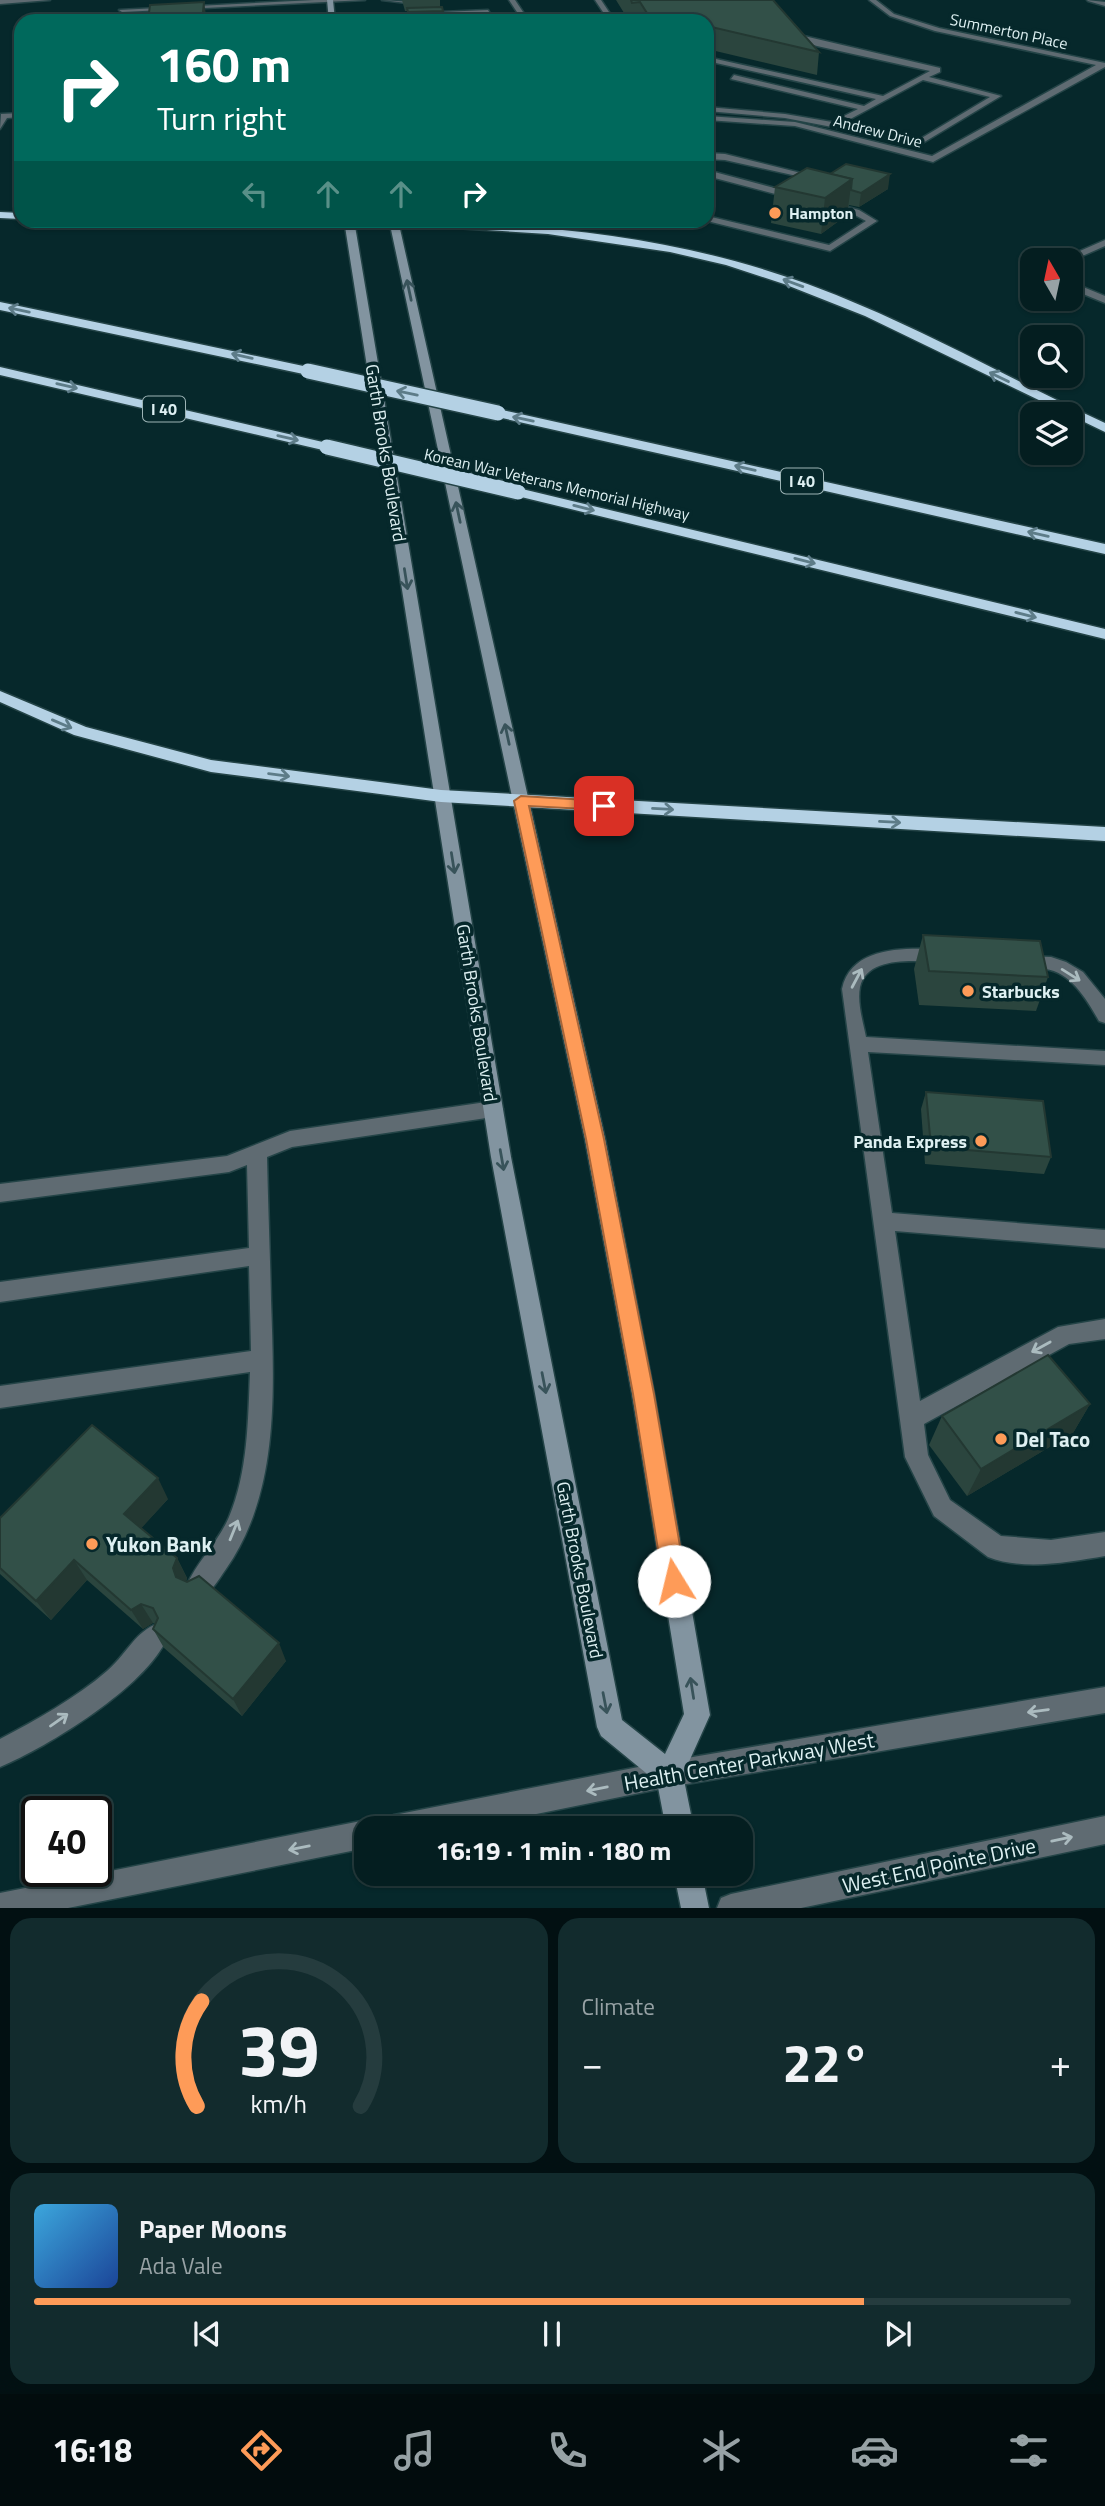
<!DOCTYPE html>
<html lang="en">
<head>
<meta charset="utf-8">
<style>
  :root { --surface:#041e20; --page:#122b2d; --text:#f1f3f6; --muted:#97a2a5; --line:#253c3e; --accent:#fe9b58 }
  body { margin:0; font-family:"Titillium Web",sans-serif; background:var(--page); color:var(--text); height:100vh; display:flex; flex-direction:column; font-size:26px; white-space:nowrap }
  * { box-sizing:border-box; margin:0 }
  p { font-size:23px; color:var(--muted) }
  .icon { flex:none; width:38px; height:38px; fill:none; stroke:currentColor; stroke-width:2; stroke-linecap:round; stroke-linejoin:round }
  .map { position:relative; height:1908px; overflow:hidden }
  .drawer { display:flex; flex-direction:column; gap:10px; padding:10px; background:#021012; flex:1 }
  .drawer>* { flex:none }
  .banner { position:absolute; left:14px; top:14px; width:700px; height:214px; border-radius:21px; box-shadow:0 2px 5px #0004,0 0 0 2px var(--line); background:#00695c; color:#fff; overflow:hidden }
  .needle { width:46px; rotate:351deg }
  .buttons { position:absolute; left:1020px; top:248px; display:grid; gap:14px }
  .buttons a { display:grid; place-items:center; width:63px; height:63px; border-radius:14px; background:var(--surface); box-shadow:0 2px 5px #0004,0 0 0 2px var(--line); font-size:35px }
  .speed { position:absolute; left:21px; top:1796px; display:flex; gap:14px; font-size:35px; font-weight:700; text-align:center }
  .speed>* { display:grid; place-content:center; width:91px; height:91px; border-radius:50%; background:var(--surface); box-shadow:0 2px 5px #0004,0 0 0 2px var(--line); line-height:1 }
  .speed .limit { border:4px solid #111; border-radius:10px; background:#fff; color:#111 }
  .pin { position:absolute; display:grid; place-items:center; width:60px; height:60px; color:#fff; margin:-30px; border-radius:14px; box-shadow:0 4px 10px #0006 }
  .me { position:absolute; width:77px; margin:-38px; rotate:351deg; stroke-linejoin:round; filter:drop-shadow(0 0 5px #0008) }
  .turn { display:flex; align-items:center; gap:24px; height:147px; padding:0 28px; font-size:32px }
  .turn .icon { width:91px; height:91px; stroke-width:2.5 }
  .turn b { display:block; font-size:49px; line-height:60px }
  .lanes { display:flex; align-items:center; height:66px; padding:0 28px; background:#0003; justify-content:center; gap:35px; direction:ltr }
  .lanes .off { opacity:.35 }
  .big { font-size:52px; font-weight:700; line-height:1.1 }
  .drawer .widget { flex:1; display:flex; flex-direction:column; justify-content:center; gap:10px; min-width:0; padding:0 24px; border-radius:21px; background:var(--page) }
  .drawer .dial { align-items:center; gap:0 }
  .dial svg { height:182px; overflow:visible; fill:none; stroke:var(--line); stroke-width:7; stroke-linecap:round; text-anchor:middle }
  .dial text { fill:var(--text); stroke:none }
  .song { display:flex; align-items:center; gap:21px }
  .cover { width:84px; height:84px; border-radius:10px; background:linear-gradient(135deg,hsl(200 70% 55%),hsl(220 70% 35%)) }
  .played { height:7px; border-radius:4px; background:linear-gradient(90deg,var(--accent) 80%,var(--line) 80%) }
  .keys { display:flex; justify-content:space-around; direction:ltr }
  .heat { display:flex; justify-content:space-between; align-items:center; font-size:38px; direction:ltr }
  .drawer .tiles { flex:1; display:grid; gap:10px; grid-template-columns:1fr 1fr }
  .widget:last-child { grid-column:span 2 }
  .trip { position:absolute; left:354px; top:1816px; width:399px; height:70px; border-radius:21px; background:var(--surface); box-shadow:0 2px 5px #0004,0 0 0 2px var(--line); font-weight:700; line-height:70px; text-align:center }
  .dock { display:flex; height:112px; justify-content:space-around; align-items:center; background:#020c0d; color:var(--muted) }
  .dock .icon { width:49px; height:49px }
  .dock .selected { color:var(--accent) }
  .dock b { font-size:32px; color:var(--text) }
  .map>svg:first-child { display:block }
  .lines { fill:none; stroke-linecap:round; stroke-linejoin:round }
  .lane-casing { stroke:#244447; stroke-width:3 }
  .street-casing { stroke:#244447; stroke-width:3 }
  .secondary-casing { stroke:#244447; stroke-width:3 }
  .highway-casing { stroke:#244447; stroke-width:3 }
  .lane { fill:#5f6b72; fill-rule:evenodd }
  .street { fill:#5f6b72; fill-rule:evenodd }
  .secondary { fill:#8294a0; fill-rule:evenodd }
  .highway { fill:#b4d1e4; fill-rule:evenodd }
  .highway-bridge-casing { stroke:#244447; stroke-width:18; stroke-linecap:butt }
  .highway-bridge { stroke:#b4d1e4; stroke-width:15 }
  .wall { fill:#2b453e }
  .shaded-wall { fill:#233832 }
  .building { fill:#325048; stroke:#233832; stroke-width:2 }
  .oneway { stroke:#5d7c88 }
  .oneway2 { stroke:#38535a }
  .oneway3 { stroke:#abbbbf }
  .route { fill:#fe9b58; stroke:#a56539; stroke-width:2 }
  .poi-dot { fill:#fe9b58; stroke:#06282b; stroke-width:2.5 }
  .labels { text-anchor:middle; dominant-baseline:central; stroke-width:7; stroke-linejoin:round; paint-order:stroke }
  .far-street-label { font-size:16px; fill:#def0f2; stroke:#06282b }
  .far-poi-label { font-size:16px; font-weight:bold; fill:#def0f2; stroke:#06282b; text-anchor:start }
  .shield { fill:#06282b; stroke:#9db4b6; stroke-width:2 }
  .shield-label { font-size:16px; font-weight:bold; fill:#def0f2 }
  .street-label { font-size:18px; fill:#def0f2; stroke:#06282b }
  .poi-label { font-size:18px; font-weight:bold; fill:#def0f2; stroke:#06282b; text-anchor:start }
  .near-poi-label { font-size:21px; font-weight:bold; fill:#def0f2; stroke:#06282b; text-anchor:start }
  .near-street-label { font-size:21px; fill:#def0f2; stroke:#06282b }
</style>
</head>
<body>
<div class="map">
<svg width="1105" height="1908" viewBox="0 0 1105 1908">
  <rect width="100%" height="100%" fill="#06282b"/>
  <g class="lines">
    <g class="lane-casing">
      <g id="lane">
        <polygon points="0,0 50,0 0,4"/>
        <polygon points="314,0 365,0 122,12 119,10"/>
        <polygon points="382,0 426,3 423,5"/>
        <polygon points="509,0 515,0 529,21 523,21"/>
        <polygon points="595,0 601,0 615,21 609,21"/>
        <path d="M 764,0 L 771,0 L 804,36 L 940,68 L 940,72 L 929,77 L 1001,96 L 921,144 L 785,118 L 707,111 L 707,107 L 785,114 L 832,122 L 858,109 L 731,79 L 734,75 L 864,106 L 876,99 L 707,61 L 707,57 L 883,96 L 930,71 L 817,46 L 798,40 ZM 923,80 L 990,97 L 920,139 L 841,124 Z"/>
        <polygon points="488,10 494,21 488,21 485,14 397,18 397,21 391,21 391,16 394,14"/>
        <polygon points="21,113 21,117 7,118 0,129 1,114"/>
        <polygon points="707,153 725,154 809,175 791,186 787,183 797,176 725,160 707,159"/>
        <polygon points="707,170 801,195 802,197 798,200 707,176"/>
        <polygon points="825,201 859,210 877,221 830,251 703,220 707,220 707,216 829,245 866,221 853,214 822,206 822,202"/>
        <path d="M 929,949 L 946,951 L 949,956 L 946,961 L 940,962 C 917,961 867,955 860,987 C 857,1003 863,1022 866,1037 L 1105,1051 L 1105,1065 L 868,1052 L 892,1213 L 1105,1230 L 1105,1248 L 895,1231 L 920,1401 L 1058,1327 L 1105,1319 L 1105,1339 L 1069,1344 L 924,1424 L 928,1455 L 950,1500 L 1001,1536 L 1051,1540 L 1105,1532 L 1105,1556 C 1069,1562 1024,1571 988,1557 L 934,1516 L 905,1457 L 842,989 C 850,950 896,948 929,949 Z"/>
        <path d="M 1024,956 L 1051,957 L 1066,962 L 1083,972 L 1105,999 L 1105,1023 L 1099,1021 C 1087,1000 1071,972 1045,969 C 1036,967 1027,969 1018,967 L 1015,962 L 1018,957 Z"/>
        <path d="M 493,1101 L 500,1104 L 503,1109 L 500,1114 L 493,1117 L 292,1147 L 267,1157 C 268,1205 270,1252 271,1300 C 274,1389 280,1492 226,1569 C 218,1580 211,1594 198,1599 L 189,1596 L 186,1587 C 196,1562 218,1543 229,1517 C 248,1472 248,1420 250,1372 L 0,1408 L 0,1386 L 251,1351 L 249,1266 L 0,1302 L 0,1282 L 249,1248 L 247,1165 L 229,1172 L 0,1202 L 0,1184 L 227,1156 L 290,1131 Z"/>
        <path d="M 154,1625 L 163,1629 L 167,1638 C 147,1686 48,1747 0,1767 L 0,1739 C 36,1720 76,1698 107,1671 C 124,1657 134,1634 154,1625 Z"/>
      </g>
    </g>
    <g class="street-casing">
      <g id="street">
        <polygon points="869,0 876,0 894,14 939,28 1105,63 1105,67 933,162 795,126 707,120 707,116 795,122 932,156 1096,65 935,31 890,16"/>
        <polygon points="1087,0 1105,2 1105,6 1088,1"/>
        <polygon points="1105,240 1105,246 1071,261 1057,261"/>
        <polygon points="1071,282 1105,296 1105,303 1071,289"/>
        <polygon points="1105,1687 1105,1713 669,1787 463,1829 380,1829 384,1819 394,1815 669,1761"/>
        <polygon points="1105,1816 1105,1844 801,1908 717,1908 721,1898 731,1894"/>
        <polygon points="366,1820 376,1824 378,1829 366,1829 366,1848 68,1908 0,1908 0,1893"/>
      </g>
    </g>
    <g class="secondary-casing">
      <g id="secondary">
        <polygon points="327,0 333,0 335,21 329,21"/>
        <polygon points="344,220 354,220 511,1157 622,1720 665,1754 684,1714 632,1393 585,1139 389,220 398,220 605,1139 654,1393 710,1715 683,1775 694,1829 666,1829 657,1782 601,1736 597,1727 491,1157"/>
        <polygon points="674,1874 702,1874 709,1908 681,1908"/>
      </g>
    </g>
    <g class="highway-casing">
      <g id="highway">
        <polygon points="0,212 21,213 21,219 0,218"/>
        <path d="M 296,220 C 464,220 632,223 793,279 C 901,316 1001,375 1105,423 L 1105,432 L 865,316 L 784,284 L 726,265 L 670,252 L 548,234 L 424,226 L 301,223 Z"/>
        <polygon points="0,302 308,367 315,371 308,375 0,310"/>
        <polygon points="0,367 327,443 334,447 327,451 0,375"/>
        <polygon points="498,409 1105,544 1105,554 493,416 491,413"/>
        <polygon points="518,488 1105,629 1105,639 513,495 511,492"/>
        <polygon points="0,691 86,727 211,760 441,790 1105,827 1105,841 441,802 211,772 74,735 0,702"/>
      </g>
    </g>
    <use href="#lane" class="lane"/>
    <use href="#street" class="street"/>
    <use href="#secondary" class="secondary"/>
    <use href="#highway" class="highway"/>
    <g class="highway-bridge-casing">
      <g id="highway-bridge">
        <polyline points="308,371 498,413"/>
        <polyline points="327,447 518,492"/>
      </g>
    </g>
    <use href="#highway-bridge" class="highway-bridge"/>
  </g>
  <g class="wall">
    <polygon points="402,0 440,0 440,7 443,11 444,21 408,21 407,11 405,11"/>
    <polygon points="616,0 773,0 819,52 817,75 707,49 707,21 629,21"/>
    <polygon points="775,187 888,189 859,207 849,205 847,215 821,234 771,223"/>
    <polygon points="923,935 1048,977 1036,1011 919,1005 914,969"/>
    <polygon points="926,1092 1051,1157 1044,1174 925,1164 921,1109"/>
    <polygon points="1090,1404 1073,1433 967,1496 929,1445 942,1416"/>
    <polygon points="168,1499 141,1528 177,1558 187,1578 186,1582 286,1661 242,1716 164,1648 153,1629 156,1624 153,1623 143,1629 87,1580 51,1620 0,1574 0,1518"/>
  </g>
  <g class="shaded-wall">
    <polygon points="204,2 206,15 205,21 202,21"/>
    <polygon points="890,174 888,189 859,207 861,193"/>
    <polygon points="852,179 847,215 821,234 825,198"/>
    <polygon points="1090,1404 1073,1433 967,1496 981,1469"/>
    <polygon points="158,1478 168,1499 136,1534 124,1514"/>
    <polygon points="177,1558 187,1578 184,1588 176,1577 173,1568"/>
    <polygon points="74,1560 87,1580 51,1620 36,1601"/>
    <polygon points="141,1604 153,1623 143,1629 131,1610"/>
    <polygon points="279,1643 286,1661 242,1716 233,1699"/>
  </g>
  <g class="building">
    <polygon points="631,0 773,0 819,52 707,26 707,21 685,21 647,13 640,2 632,3"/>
    <polygon points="204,2 202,21 148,21 150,5"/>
    <polygon points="442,7 443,11 408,12 407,8"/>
    <polygon points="487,13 490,21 455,21 453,14"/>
    <polygon points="846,164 890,174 861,193 851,190 852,179 830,174"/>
    <polygon points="807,168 852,179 825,198 775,187"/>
    <polygon points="923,935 1040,941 1048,977 929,971"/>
    <polygon points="926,1092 1043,1101 1051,1157 931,1147"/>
    <polygon points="1048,1355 1090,1404 981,1469 942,1416"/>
    <polygon points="92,1425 158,1478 124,1514 177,1558 173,1568 176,1577 187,1582 199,1576 279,1643 233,1699 153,1629 158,1618 153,1608 141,1604 131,1610 74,1560 36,1601 0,1568 0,1518"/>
  </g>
  <defs><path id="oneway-shaft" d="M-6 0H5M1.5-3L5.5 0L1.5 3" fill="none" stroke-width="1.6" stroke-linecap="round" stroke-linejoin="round" transform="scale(1.75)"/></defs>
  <g class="oneway">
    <use href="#oneway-shaft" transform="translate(793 283) rotate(-160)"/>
    <use href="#oneway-shaft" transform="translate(19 310) rotate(-168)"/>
    <use href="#oneway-shaft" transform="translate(242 356) rotate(-167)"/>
    <use href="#oneway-shaft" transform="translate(999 377) rotate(-154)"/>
    <use href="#oneway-shaft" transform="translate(67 386) rotate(13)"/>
    <use href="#oneway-shaft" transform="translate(407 393) rotate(-168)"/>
    <use href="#oneway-shaft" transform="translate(523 419) rotate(-168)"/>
    <use href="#oneway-shaft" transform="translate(288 438) rotate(13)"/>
    <use href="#oneway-shaft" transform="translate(745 468) rotate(-167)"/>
    <use href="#oneway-shaft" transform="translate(584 508) rotate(14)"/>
    <use href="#oneway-shaft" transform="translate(1038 534) rotate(-167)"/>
    <use href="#oneway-shaft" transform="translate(805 561) rotate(14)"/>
    <use href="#oneway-shaft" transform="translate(1026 615) rotate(14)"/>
    <use href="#oneway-shaft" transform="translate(62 724) rotate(23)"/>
    <use href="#oneway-shaft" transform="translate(279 775) rotate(7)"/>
    <use href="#oneway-shaft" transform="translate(663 809) rotate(3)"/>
    <use href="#oneway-shaft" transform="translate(890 822) rotate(3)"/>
  </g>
  <g class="oneway2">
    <use href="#oneway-shaft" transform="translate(409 290) rotate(-102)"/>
    <use href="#oneway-shaft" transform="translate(458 512) rotate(-102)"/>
    <use href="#oneway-shaft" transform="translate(406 579) rotate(81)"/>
    <use href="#oneway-shaft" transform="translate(507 734) rotate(-102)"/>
    <use href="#oneway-shaft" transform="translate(453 863) rotate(81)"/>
    <use href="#oneway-shaft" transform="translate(502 1160) rotate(80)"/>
    <use href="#oneway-shaft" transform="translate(544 1383) rotate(79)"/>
    <use href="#oneway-shaft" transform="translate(692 1688) rotate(-99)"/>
    <use href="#oneway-shaft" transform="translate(605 1703) rotate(79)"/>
  </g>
  <g class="oneway3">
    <use href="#oneway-shaft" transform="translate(1071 975) rotate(32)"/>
    <use href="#oneway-shaft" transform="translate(857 978) rotate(-62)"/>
    <use href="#oneway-shaft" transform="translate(1041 1347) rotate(151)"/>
    <use href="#oneway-shaft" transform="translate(234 1530) rotate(-68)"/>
    <use href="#oneway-shaft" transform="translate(1038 1711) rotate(172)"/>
    <use href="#oneway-shaft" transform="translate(59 1720) rotate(-35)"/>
    <use href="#oneway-shaft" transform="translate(597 1789) rotate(169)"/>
    <use href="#oneway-shaft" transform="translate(1062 1839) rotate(-12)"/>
    <use href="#oneway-shaft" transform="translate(299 1848) rotate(169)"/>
  </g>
  <polygon class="route" points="521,796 604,801 612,806 604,810 529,806 604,1139 654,1394 686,1581 682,1589 674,1592 667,1589 663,1581 633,1394 586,1139 514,801"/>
  <g class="poi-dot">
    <circle cx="775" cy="213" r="7"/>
    <circle cx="968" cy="991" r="7"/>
    <circle cx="981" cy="1141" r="7"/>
    <circle cx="1001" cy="1439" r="7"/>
    <circle cx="92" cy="1544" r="7"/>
  </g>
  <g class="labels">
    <g class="far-street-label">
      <text transform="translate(1009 31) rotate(12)">Summerton Place</text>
      <text transform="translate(878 131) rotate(14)">Andrew Drive</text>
      <text transform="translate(557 484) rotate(13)">Korean War Veterans Memorial Highway</text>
    </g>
    <g class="far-poi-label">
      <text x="789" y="213">Hampton</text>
    </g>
    <g class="shield">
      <rect x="143" y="396.5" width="42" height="25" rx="5"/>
      <rect x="781" y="468.5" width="42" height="25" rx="5"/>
    </g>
    <g class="shield-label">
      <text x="164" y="409">I 40</text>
      <text x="802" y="481">I 40</text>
    </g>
    <g class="street-label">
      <text transform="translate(386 453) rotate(81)">Garth Brooks Boulevard</text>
      <text transform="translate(477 1013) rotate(81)">Garth Brooks Boulevard</text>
      <text transform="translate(580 1570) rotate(79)">Garth Brooks Boulevard</text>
    </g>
    <g class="poi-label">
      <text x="982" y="991">Starbucks</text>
      <text x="967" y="1141" text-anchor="end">Panda Express</text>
    </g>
    <g class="near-poi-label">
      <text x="1015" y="1439">Del Taco</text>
      <text x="106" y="1544">Yukon Bank</text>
    </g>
    <g class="near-street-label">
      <text transform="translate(749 1761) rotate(-10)">Health Center Parkway West</text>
      <text transform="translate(939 1865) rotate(-12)">West End Pointe Drive</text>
    </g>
  </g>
</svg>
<div class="buttons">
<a><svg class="needle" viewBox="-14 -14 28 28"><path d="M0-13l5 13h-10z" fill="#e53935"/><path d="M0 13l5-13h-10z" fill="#97a2a5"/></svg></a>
<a><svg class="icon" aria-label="search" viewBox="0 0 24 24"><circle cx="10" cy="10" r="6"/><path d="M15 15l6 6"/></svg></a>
<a><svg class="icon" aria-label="layers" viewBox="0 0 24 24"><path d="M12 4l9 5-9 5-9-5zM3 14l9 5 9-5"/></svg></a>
</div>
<div class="speed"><div class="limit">40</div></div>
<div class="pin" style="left:604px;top:806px;background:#d93025"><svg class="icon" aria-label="arrive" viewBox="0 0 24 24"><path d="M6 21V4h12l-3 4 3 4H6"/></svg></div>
<svg class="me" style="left:674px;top:1581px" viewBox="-20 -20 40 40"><circle r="19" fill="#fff"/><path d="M0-13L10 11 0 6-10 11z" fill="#fe9b58"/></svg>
<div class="trip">16:19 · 1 min · 180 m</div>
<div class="banner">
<div class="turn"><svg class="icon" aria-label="right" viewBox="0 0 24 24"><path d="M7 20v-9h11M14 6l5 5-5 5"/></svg><div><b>160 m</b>Turn right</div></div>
<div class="lanes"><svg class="icon off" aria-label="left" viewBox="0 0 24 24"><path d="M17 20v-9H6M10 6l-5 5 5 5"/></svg><svg class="icon off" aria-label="ahead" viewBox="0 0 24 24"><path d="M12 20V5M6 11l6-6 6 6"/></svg><svg class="icon off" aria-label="ahead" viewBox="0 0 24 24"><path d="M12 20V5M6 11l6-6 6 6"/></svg><svg class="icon" aria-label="right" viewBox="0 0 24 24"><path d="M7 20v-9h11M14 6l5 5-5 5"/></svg></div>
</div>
</div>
<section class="drawer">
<div class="tiles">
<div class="widget dial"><svg viewBox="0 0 100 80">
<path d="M14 69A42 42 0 1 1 86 69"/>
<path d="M14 69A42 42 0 0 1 16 23" stroke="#fe9b58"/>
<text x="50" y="56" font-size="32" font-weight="700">39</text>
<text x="50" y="72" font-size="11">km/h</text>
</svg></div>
<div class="widget"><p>Climate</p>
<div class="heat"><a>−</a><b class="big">22°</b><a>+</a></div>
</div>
<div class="widget">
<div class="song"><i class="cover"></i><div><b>Paper Moons</b><p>Ada Vale</p></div></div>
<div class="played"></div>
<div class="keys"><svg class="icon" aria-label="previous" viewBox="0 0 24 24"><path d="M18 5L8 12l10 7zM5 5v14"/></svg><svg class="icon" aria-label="pause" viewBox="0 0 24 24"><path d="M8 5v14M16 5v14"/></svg><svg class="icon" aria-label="next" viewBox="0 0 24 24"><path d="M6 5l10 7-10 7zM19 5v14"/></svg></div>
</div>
</div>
</section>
<nav class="dock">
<b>16:18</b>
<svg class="icon selected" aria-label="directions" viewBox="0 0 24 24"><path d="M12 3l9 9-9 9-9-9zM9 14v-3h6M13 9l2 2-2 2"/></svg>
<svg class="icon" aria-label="music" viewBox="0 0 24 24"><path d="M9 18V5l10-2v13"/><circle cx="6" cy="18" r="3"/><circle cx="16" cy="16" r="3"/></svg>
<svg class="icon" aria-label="phone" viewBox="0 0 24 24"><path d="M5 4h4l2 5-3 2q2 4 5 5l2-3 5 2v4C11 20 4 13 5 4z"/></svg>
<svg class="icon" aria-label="climate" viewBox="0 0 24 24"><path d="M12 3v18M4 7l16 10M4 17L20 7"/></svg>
<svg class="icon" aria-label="car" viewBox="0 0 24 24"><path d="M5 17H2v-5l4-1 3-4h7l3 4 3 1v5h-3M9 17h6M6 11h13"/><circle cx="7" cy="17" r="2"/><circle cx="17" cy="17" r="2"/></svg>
<svg class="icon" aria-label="filters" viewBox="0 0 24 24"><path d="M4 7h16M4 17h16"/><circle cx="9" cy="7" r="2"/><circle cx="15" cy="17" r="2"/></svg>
</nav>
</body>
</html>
